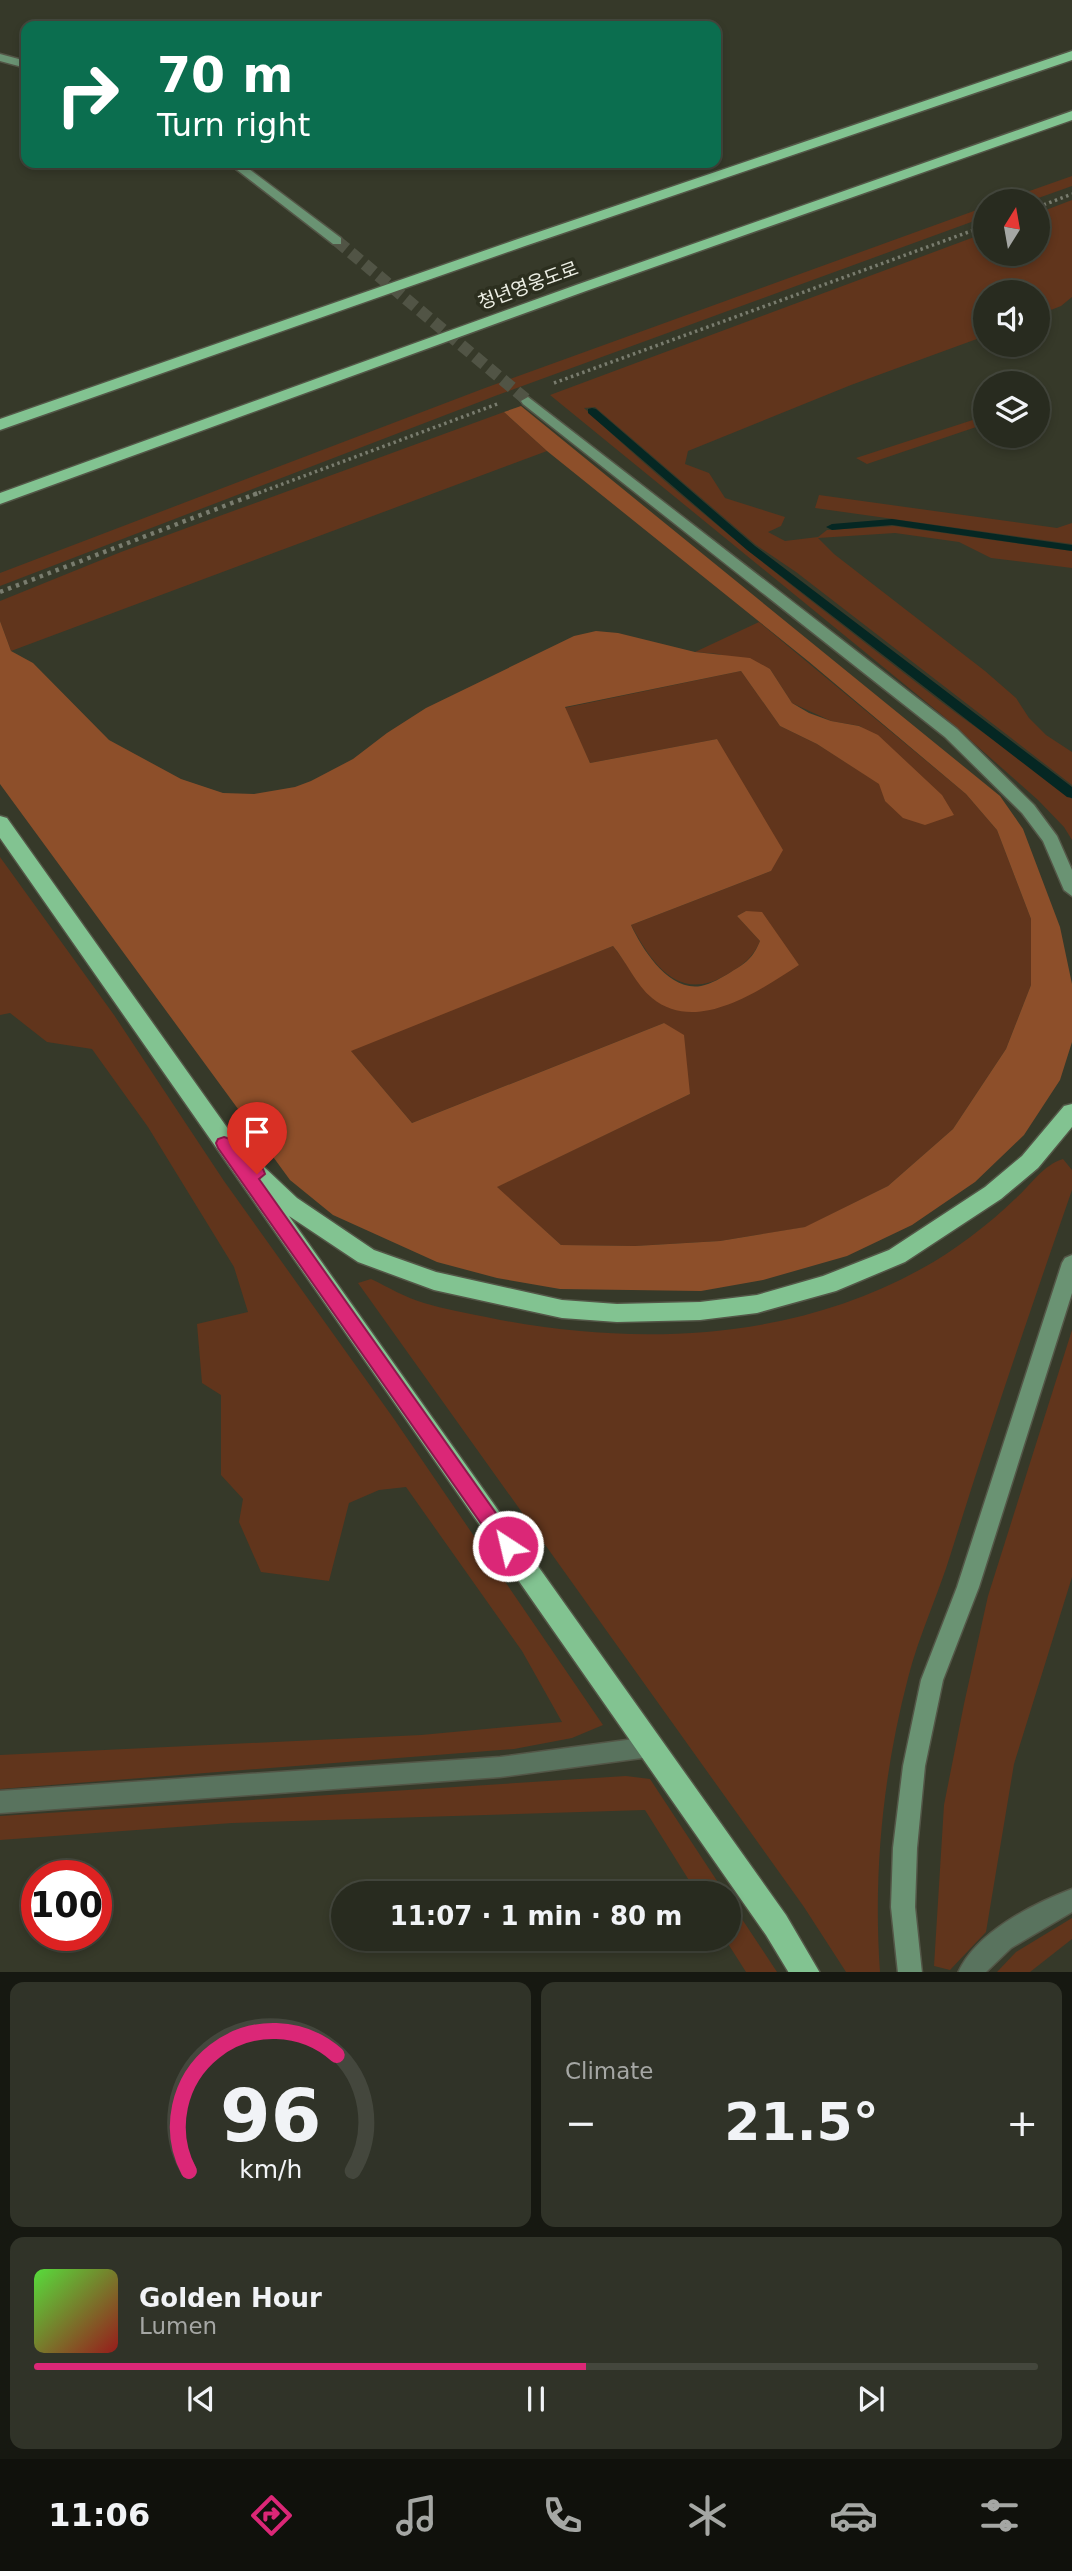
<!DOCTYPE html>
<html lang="en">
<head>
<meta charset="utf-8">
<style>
  :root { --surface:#282b1f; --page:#303328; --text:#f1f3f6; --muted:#a5a7a4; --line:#44473d; --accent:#db2777 }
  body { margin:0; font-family:"DejaVu Sans","Noto Sans KR",sans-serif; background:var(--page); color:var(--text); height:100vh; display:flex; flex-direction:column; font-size:26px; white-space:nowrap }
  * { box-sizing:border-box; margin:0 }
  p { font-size:23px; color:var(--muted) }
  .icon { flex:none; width:38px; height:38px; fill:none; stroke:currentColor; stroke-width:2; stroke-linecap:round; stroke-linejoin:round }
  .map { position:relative; height:1972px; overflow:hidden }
  .side { display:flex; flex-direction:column; gap:10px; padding:10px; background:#161811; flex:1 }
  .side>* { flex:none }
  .banner { position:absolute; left:21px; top:21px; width:700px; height:147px; border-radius:14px; box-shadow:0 4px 10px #0003,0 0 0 2px var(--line); background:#0b6e4f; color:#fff; overflow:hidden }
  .needle { width:46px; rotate:11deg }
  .fabs { position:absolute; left:973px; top:189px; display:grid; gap:14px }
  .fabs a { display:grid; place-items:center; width:77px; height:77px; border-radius:50%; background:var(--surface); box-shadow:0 4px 10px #0003,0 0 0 2px var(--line); font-size:35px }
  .speed { position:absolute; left:21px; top:1860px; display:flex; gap:14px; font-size:35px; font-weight:700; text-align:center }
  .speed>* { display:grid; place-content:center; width:91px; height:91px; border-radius:50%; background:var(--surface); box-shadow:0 4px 10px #0003,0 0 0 2px var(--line); line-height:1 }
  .speed .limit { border:10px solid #d22; background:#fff; color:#111 }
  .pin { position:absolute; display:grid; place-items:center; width:60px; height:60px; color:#fff; margin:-72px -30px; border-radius:50% 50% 50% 0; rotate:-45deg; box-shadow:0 0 7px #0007 }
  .pin .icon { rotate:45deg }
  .me { position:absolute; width:77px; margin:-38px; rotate:325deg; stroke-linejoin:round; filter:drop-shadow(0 0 5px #0008) }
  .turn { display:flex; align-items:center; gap:24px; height:147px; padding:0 21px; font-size:32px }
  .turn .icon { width:91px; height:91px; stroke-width:2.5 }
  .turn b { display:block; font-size:49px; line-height:60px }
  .big { font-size:52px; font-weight:700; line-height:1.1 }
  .side .card { flex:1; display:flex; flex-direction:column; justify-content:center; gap:10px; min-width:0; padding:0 24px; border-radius:14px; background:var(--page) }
  .side .dial { align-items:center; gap:0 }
  .dial svg { height:182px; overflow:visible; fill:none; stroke:var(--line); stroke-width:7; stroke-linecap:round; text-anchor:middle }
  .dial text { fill:var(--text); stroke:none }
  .song { display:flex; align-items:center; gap:21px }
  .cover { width:84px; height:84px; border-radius:10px; background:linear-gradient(135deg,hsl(110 70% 55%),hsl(0 70% 35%)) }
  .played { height:7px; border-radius:4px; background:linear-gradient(90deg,var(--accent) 55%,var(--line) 55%) }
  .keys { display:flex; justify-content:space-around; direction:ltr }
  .heat { display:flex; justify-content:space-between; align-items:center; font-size:38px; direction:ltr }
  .side .tiles { flex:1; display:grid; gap:10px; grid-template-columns:1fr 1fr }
  .card:last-child { grid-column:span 2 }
  .trip { position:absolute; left:331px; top:1881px; width:410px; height:70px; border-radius:35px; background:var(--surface); box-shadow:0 4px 10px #0003,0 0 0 2px var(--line); font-weight:700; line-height:70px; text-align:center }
  .tab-bar { display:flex; height:112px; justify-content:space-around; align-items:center; background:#10110c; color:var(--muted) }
  .tab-bar .icon { width:49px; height:49px }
  .tab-bar .current { color:var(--accent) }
  .tab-bar b { font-size:32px; color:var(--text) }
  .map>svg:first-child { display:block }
  .green { fill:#61351c }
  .forest { fill:#8d4f2a }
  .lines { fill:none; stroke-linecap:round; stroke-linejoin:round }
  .stream { fill:#052723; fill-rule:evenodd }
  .secondary-tunnel { stroke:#515445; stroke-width:12; stroke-dasharray:12 6; stroke-linecap:butt }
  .minor-casing { stroke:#535647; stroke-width:3 }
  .tertiary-casing { stroke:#535647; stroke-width:3 }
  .secondary-casing { stroke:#535647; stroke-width:3 }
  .motorway-casing { stroke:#535647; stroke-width:3 }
  .path-far1 { stroke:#797c6e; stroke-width:3.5; stroke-dasharray:2.5 3.5; stroke-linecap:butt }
  .path { stroke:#797c6e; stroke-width:4.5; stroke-dasharray:3.5 5; stroke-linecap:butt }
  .minor { fill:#59735e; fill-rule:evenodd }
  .tertiary { fill:#59735e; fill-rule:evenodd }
  .secondary { fill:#6a9373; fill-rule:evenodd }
  .motorway { fill:#82c391; fill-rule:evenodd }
  .route { fill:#db2777; stroke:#8e194d; stroke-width:2 }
  .labels { text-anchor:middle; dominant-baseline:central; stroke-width:7; stroke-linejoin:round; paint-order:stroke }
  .far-street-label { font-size:19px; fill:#edefe5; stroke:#2c2f1f }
</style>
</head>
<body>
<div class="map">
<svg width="1072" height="1973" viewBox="0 0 1072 1973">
  <rect width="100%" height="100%" fill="#363929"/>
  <g class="green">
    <polygon points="1072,176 1072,186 1030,201 1001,201"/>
    <path d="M 1072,200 L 1072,297 L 1061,306 L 1038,315 L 1038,292 L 985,292 L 985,336 L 851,385 L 688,451 L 685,464 L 709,473 L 725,498 L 785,517 L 781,526 L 768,532 L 785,541 L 818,537 L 827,530 L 894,526 L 1072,551 L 1072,568 L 991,558 L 959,542 L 895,533 L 818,538 L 834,554 L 985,671 L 1016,698 L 1029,718 L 1046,735 L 1072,752 L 1072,785 L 796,572 L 756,545 L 595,407 L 584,408 C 696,514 819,607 940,701 C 984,735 1030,763 1072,799 L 1072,840 L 1064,827 L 1038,800 L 942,715 L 550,395 L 985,233 L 985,254 L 1038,254 L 1038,213 Z"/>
    <polygon points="985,207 985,217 495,396 0,586 0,573 485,388"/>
    <polygon points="504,412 547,451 11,651 0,621 0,601 121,552"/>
    <polygon points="985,416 985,424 867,464 856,458"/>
    <polygon points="819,495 1057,528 1072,523 1072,544 815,508"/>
    <path d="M 759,622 L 966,794 L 997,830 L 1031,919 L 1031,985 L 1006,1049 L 953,1129 L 888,1186 L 806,1227 L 720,1241 L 635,1246 L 561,1245 L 496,1187 L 690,1094 L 664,1023 L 412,1123 L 350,1050 L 613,946 L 652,998 L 799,965 L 746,911 L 737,916 L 760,941 C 752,959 743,965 726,975 C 679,1003 652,964 631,925 L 771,871 L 717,739 L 590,763 L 564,708 L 741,671 L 780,726 L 817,744 L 880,784 L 885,801 L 915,773 L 897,754 L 860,726 L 831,721 L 792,703 L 770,669 L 718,654 L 695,652 Z"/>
    <polygon points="0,857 114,1015 224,1181 394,1419 603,1725 572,1738 514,1749 0,1789 0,1755 421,1735 562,1722 522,1651 406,1487 379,1490 349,1503 329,1581 261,1572 239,1522 243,1499 221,1475 221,1395 202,1383 197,1324 248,1312 234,1267 148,1127 92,1049 47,1042 10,1013 0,1015"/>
    <path d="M 1063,1159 L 1072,1170 L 1072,1190 C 1030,1311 989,1431 951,1553 C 938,1595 919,1635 908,1678 C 883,1774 873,1873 880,1972 L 846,1972 L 804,1907 L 358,1283 L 371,1279 C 388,1287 406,1298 424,1303 C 444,1309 466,1313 486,1317 C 630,1347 790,1342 921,1269 C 954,1251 988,1225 1015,1199 C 1031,1185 1043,1165 1063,1159 Z"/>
    <polygon points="1072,1330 1072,1577 1014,1764 986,1932 950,1970 934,1966 944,1805 964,1704 988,1596"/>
    <polygon points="626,1776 650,1779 725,1893 697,1893 645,1810 232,1823 0,1840 0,1816"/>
    <polygon points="728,1898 777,1972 746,1972 725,1939 728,1939"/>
    <polygon points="1072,1918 1072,1939 1030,1972 997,1972 1016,1952"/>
  </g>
  <path class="forest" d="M 521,406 L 1000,796 L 1023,829 L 1060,927 L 1072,984 L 1072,1042 L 1060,1080 L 1024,1135 L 975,1182 L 912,1225 L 847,1256 L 763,1280 L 701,1291 L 560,1289 L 497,1278 L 437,1262 L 333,1215 L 290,1180 L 0,784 L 0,621 L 11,651 L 33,663 L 109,740 L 181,779 L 223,793 L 254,794 L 295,787 L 311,781 L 353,759 L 387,733 L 426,708 L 574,636 L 596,631 L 618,633 L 695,652 L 750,658 L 770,669 L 792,703 L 809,713 L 831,721 L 859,726 L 878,735 L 942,795 L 954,815 L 925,825 L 903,818 L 885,801 L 879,784 L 817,744 L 780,726 L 741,671 L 565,707 L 590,763 L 717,739 L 783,850 L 771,871 L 631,925 C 642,949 669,992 701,986 C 711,984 723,977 731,972 C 746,963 753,958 760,941 L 737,916 L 746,911 L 762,912 L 799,965 C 760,990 697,1035 652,998 C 636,985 626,961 613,946 L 351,1051 L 412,1123 L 664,1023 L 684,1035 L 690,1094 L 497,1187 L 561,1245 L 635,1246 L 720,1241 L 805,1227 L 888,1186 L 953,1129 L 1006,1049 L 1031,985 L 1031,919 L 997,830 L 966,794 L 808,661 L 547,451 L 504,412 Z"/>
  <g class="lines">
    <g class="stream">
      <polygon points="592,408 596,409 755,546 1072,787 1072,798 1067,797 747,550 588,413 588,409"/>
      <polygon points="892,519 1072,545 1072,551 892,525 832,530 826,527 832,524"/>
    </g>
    <polyline class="secondary-tunnel" points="337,241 528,401"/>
    <g class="minor-casing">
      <polygon id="minor" points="649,1737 657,1740 660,1747 657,1754 649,1757 500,1777 0,1813 0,1791 500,1757"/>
    </g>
    <g class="tertiary-casing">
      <path id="tertiary" d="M 1072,1889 L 1072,1912 L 1011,1948 L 985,1973 L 958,1973 C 976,1932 1033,1904 1072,1889 Z"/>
    </g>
    <g class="secondary-casing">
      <g id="secondary">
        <polygon points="0,54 26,61 26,68 0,61"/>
        <polygon points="228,163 241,163 341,238 341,244 333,244"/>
        <polygon points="528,397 957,729 1034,805 1057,836 1072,870 1072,896 1064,890 1043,841 1022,813 945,737 523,404 521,401"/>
        <polygon points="1072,1255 1072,1293 979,1587 943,1680 925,1766 917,1848 915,1907 922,1973 898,1973 891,1907 893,1848 903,1766 921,1680 957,1587 1062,1263 1065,1258"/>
      </g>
    </g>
    <g class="motorway-casing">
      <g id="motorway">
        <polygon points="1072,51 1072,60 525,246 0,430 0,419 515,240"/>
        <polygon points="1072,111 1072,120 586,291 0,504 0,493 576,285"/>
        <polygon points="0,816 7,818 253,1164 263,1166 297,1198 374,1250 436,1272 562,1300 617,1304 700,1302 757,1295 823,1276 889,1250 985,1187 1022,1156 1064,1106 1072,1104 1072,1127 1038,1168 1001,1199 905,1262 836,1291 757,1313 700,1320 617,1322 562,1318 434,1290 358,1262 289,1216 786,1915 820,1973 789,1973 766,1935 0,838"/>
      </g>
    </g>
    <g class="path-far1">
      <polyline points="1038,207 1072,194"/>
      <polyline points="554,383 985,226"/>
      <polyline points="253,495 500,403"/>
    </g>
    <polyline class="path" points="0,592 258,493"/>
    <use href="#minor" class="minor"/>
    <use href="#tertiary" class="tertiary"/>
    <use href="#secondary" class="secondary"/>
    <use href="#motorway" class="motorway"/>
  </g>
  <polygon class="route" points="224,1137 230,1139 263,1169 265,1174 259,1179 515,1540 517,1546 515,1552 508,1554 501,1552 218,1148 216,1143 218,1139"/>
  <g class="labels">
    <g class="far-street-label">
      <text transform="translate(528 285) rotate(-20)">청년영웅도로</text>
    </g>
  </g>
</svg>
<div class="fabs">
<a><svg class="needle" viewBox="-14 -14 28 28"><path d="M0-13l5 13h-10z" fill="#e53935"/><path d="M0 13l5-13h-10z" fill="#a5a7a4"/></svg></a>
<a><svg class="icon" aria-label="sound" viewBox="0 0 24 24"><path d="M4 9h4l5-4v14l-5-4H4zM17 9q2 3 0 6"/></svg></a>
<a><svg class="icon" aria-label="layers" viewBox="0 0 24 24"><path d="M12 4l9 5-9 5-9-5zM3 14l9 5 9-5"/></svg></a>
</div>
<div class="speed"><div class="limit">100</div></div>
<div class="pin" style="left:257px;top:1174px;background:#d93025"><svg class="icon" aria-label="arrive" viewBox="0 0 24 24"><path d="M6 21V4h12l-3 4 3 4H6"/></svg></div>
<svg class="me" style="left:508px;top:1546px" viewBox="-20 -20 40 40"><circle r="17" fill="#db2777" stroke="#fff" stroke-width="3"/><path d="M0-11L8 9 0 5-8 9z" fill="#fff"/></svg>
<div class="trip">11:07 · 1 min · 80 m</div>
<div class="banner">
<div class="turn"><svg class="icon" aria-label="right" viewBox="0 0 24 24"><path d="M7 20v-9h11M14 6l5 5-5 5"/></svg><div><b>70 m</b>Turn right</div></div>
</div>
</div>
<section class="side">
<div class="tiles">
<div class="card dial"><svg viewBox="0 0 100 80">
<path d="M14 69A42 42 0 1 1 86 69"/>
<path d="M14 69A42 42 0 0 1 79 18" stroke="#db2777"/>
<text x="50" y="56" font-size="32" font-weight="700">96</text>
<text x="50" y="72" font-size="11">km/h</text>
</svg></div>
<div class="card"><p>Climate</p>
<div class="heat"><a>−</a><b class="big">21.5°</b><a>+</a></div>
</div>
<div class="card">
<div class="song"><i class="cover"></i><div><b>Golden Hour</b><p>Lumen</p></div></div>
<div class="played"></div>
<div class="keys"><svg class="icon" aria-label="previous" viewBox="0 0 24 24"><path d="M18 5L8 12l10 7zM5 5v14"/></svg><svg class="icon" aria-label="pause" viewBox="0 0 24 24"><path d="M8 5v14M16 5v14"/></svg><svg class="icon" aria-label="next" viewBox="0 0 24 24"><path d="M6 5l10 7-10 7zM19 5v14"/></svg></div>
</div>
</div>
</section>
<nav class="tab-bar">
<b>11:06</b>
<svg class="icon current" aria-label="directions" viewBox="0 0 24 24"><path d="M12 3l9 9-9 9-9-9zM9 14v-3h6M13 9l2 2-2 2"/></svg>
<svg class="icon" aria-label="music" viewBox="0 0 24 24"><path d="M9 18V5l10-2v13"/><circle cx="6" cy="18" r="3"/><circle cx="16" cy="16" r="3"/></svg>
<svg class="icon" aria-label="phone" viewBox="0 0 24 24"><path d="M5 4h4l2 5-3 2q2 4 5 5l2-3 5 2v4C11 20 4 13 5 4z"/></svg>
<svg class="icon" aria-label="climate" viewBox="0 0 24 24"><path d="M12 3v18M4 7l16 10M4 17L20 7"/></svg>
<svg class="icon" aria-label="car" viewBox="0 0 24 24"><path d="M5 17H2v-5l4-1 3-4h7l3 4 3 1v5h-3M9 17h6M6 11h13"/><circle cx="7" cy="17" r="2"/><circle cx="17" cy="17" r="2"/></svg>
<svg class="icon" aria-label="filters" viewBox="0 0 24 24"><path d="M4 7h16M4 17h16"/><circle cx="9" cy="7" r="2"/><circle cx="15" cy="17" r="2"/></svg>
</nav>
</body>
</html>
